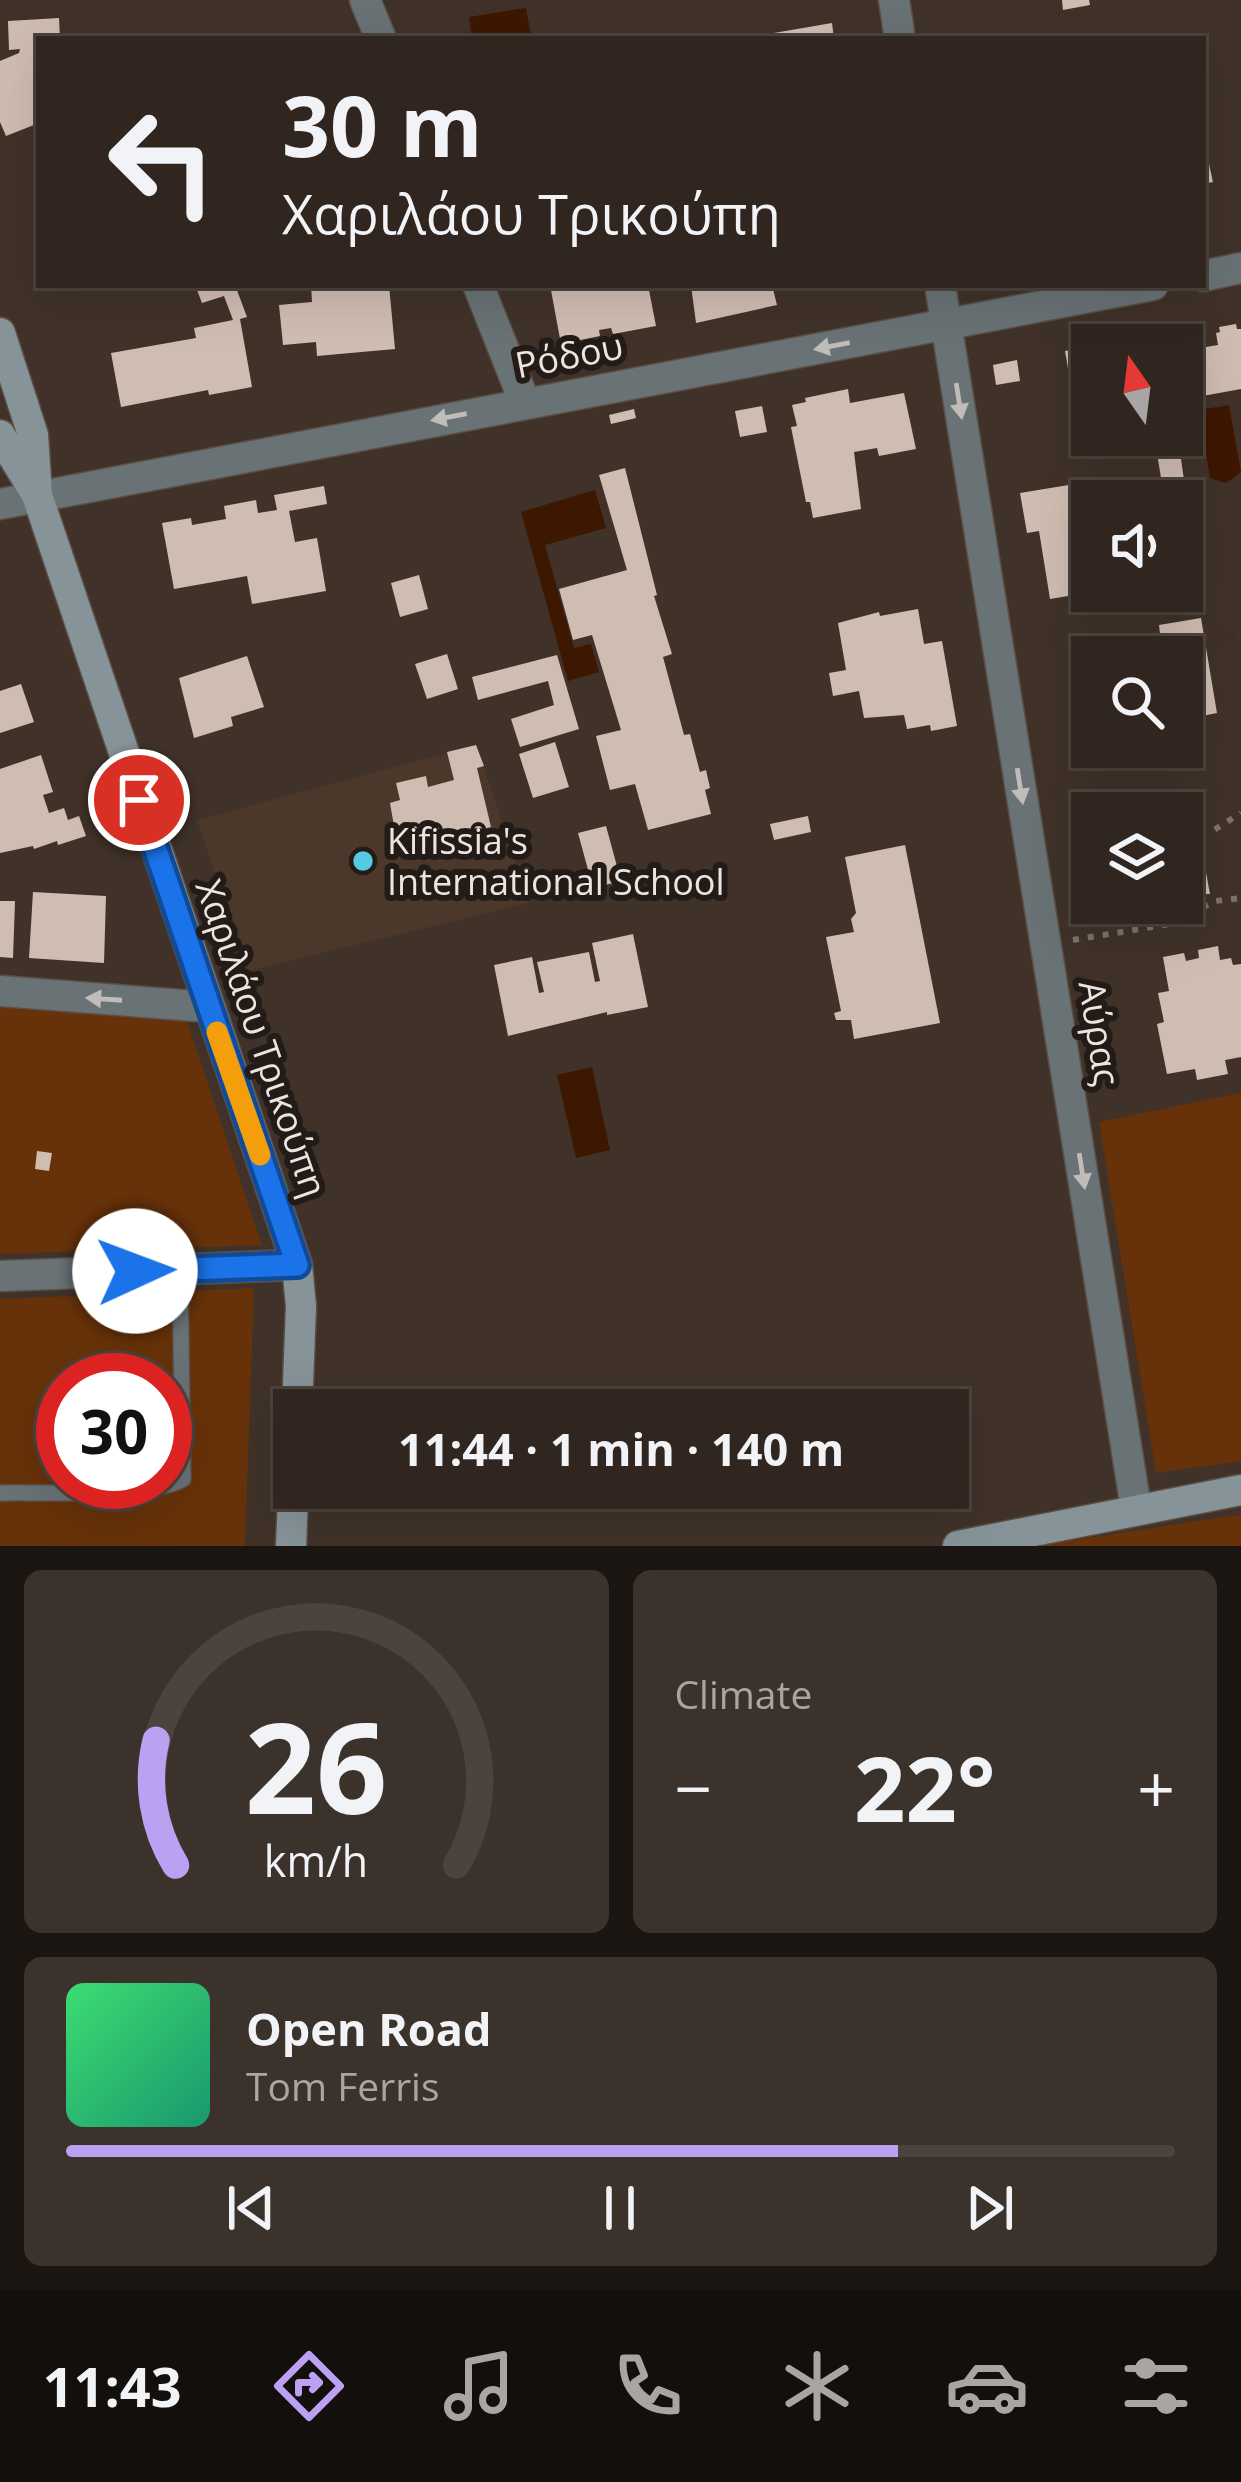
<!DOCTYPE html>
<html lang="en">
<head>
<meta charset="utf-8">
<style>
  :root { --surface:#30261f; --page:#3c322c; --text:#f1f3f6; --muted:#a8a5a4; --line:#4b433d; --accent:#bca0f2 }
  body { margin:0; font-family:"Open Sans",sans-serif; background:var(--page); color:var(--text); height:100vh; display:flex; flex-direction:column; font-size:45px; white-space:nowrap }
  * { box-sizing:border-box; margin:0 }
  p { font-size:39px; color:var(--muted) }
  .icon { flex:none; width:66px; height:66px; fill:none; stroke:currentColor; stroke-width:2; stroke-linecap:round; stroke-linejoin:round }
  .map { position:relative; height:1546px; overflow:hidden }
  .sheet { display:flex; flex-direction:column; gap:24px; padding:24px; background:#1a1511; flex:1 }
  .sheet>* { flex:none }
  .hud { position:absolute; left:36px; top:36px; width:1170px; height:252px; border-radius:0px; box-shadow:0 12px 48px #0002,0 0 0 3px var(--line); background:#30261f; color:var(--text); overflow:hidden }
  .needle { width:78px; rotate:346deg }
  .fabs { position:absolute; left:1071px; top:324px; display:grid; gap:24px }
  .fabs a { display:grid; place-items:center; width:132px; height:132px; border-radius:0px; background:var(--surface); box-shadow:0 12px 48px #0002,0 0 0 3px var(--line); font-size:60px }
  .speed { position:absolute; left:36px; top:1353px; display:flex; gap:24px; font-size:60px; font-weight:700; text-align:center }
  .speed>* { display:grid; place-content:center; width:156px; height:156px; border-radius:50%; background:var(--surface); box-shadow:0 12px 48px #0002,0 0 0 3px var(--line); line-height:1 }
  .speed .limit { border:18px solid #d22; background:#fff; color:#111 }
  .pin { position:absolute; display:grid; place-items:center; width:102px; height:102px; color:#fff; margin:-51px; border:6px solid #fff; border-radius:50%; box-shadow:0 3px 12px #0007 }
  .me { position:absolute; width:132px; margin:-66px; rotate:88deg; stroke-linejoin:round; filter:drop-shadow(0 0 9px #0008) }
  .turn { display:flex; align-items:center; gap:42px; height:252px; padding:0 48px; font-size:54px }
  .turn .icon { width:156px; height:156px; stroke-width:2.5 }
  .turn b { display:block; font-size:84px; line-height:102px }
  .big { font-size:90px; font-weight:700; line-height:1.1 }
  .sheet .card { flex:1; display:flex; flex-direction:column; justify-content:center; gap:18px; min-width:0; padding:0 42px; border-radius:18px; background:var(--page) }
  .sheet .dial { align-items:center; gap:0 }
  .dial svg { height:312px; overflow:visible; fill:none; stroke:var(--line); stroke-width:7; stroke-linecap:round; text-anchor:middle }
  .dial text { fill:var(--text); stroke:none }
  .song { display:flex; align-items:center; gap:36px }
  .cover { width:144px; height:144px; border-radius:18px; background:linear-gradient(135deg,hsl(140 70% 55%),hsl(160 70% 35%)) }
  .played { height:12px; border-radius:6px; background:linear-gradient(90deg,var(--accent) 75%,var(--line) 75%) }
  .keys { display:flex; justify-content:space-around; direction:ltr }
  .heat { display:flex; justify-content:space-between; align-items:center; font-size:66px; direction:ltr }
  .sheet .tiles { flex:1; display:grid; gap:24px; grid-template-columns:1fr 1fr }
  .card:last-child { grid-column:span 2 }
  .trip { position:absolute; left:273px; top:1389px; width:696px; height:120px; border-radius:0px; background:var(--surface); box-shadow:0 12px 48px #0002,0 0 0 3px var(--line); font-weight:700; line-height:120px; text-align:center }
  .tab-bar { display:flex; height:192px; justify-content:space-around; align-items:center; background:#130f0c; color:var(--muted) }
  .tab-bar .icon { width:84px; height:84px }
  .tab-bar .current { color:var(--accent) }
  .tab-bar b { font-size:54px; color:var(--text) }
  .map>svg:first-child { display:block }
  .built { fill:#4c372b }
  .green { fill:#673209; fill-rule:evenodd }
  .water { fill:#3d1700 }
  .building { fill:#d0bdb2 }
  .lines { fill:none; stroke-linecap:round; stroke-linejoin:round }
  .lane-casing { stroke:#5c4e46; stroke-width:18 }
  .street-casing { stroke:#5c4e46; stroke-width:33 }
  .secondary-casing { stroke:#5c4e46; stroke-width:33 }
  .path { stroke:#7e726a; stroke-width:6; stroke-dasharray:6 9; stroke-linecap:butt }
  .lane { stroke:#697275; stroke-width:15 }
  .street { stroke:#697275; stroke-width:30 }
  .secondary { stroke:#869499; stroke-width:30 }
  .oneway { fill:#bfbcba }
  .route-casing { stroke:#114b97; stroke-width:30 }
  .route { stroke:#1a73e8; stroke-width:21 }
  .slow { stroke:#f59e0b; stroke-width:21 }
  .poi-dot { fill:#58c9e3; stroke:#221b17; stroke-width:4.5 }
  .labels { text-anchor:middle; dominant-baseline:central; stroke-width:12; stroke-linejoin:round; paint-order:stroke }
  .street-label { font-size:36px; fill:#eee4df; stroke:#221b17 }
  .poi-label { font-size:36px; fill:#eee4df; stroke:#221b17; text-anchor:start }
</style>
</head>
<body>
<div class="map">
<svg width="1241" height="1546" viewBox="0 0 1241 1546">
  <rect width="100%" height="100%" fill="#403229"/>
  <polygon class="built" points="476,745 529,903 248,971 197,820"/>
  <g class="green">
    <polygon points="0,1007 186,1019 262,1245 0,1254"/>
    <polygon points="1241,1093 1241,1461 1156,1473 1099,1122"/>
    <path d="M 254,1288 L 245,1546 L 0,1546 L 0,1299 ZM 63,1380 L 165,1380 L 165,1482 L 63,1482 Z"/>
    <polygon points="1241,1515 1241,1546 1037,1546 1216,1518"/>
  </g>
  <g class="water">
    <polygon points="526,8 531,36 472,39 469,17"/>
    <polygon points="1229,405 1241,472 1226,483 1210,478 1199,410"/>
    <polygon points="595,490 606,528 545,545 574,648 591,644 599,672 568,681 521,512"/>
    <polygon points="592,1067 610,1150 576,1158 557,1075"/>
  </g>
  <g class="building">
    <polygon points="1062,0 1089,0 1090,5 1063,10"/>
    <polygon points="59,18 60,39 39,39 39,123 6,136 0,122 0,61 19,53 20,49 9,50 8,21"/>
    <polygon points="832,23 834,39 768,39 768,34"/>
    <polygon points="1203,137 1213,182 1203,184"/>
    <polygon points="215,285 235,285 247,317 240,319 252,387 209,395 208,390 121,407 111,353 196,338 194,328 233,320 224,296 202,303 197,290"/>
    <polygon points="311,285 389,285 395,349 317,356 316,342 283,345 279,305 312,302"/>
    <polygon points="550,285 648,285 656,326 613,334 611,328 599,330 600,336 561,344"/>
    <polygon points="691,285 772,285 777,305 696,323"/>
    <polygon points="1236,324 1237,329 1241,329 1241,389 1186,399 1194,445 1170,449 1171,453 1180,452 1184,480 1162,484 1154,435 1182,435 1182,345 1162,343 1198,336 1200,348 1218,345 1216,333 1220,332 1219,327"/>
    <polygon points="1092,347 1092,436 1080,438 1065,351"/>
    <polygon points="1017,360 1020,381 996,385 993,365"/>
    <polygon points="848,389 850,403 904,393 916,449 879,456 877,448 854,452 861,509 813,518 810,502 806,502 791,427 797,426 792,405 806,402 805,398"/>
    <polygon points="762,406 767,432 740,437 735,411"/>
    <polygon points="634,409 636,418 611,424 609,415"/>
    <polygon points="625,468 657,595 654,596 672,654 663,657 684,735 690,734 700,772 706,770 710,788 705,790 711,814 648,830 635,784 610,790 596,736 621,730 592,635 573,640 559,589 627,570 599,475"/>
    <polygon points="1105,479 1108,501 1092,501 1092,592 1050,599 1039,531 1027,533 1020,493"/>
    <polygon points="324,486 327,504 289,511 295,542 317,538 326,591 252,604 247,576 174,589 162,523 191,518 192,525 226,519 224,506 256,500 258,513 277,510 274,495"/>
    <polygon points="419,575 428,609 400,617 391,583"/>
    <polygon points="918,609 924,644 942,641 957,726 931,731 930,725 907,729 904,715 864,718 859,691 833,696 829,673 846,670 838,623 879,612 880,616"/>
    <polygon points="1201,618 1217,713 1182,720 1182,657 1092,657 1090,674 1086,653 1124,647 1123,641 1160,634 1159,625"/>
    <polygon points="447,654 458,689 427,699 415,664"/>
    <polygon points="557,655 579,729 520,747 511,719 554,705 548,681 478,700 472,677"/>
    <polygon points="247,656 264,707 231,717 233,726 194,738 179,678"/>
    <polygon points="21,684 34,722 0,733 0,691"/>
    <polygon points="555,742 569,787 533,798 519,754"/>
    <polygon points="476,745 484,766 477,768 491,827 398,849 390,803 400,800 396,783 426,776 428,787 454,780 447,752"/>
    <polygon points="41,755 53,792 43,795 49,813 64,808 68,820 79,816 86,836 58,845 57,841 34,849 33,846 0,853 0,769"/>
    <polygon points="1140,790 1142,803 1173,798 1176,813 1092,813 1090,862 1081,810 1110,805 1108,795"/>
    <polygon points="808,816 811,832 774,840 770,824"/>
    <polygon points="606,826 621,881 593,888 578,833"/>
    <polygon points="1200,840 1210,894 1182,895 1182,843"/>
    <polygon points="905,845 940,1023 854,1039 851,1020 836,1020 834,1013 841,1011 826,937 854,932 851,919 856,913 845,857"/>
    <polygon points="33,892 106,896 104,963 29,958"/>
    <polygon points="0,901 15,901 13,958 0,957"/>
    <polygon points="1114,903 1169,903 1170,912 1150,915 1148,907 1135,909 1137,917 1117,921"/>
    <polygon points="633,934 648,1007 607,1015 607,1012 508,1036 494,965 532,957 539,993 544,992 537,962 589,952 595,982 600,981 592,943"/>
    <polygon points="1218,946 1220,960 1231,958 1233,965 1241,964 1241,1057 1225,1060 1228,1074 1197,1080 1195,1069 1167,1074 1157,1024 1164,1022 1158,993 1169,991 1163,957 1184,953 1186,961 1199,958 1198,950"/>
    <polygon points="37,1151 52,1153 49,1171 35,1169"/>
  </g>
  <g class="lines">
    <g class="lane-casing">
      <path id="lane" d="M 0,1493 C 37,1492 158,1497 183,1479 L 180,1269"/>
    </g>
    <g class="street-casing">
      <g id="street">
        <polyline points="365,0 381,39"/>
        <polyline points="894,0 900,39"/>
        <polyline points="1203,276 1241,268"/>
        <polyline points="478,285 525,403"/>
        <polyline points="940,285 1136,1508"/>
        <polyline points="0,504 1153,285"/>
        <polyline points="0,991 208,1007"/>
        <polyline points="0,1276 297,1265"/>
      </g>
    </g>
    <g class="secondary-casing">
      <g id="secondary">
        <polyline points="0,333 33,435 37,495"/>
        <polyline points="0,435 37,495 297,1265 301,1306 297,1410"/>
        <polyline points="291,1546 294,1473"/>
        <polyline points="958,1546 1241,1490"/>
      </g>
    </g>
    <g class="path">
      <polyline points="1185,832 1214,830 1241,813"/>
      <polyline points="1073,940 1170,924 1215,901 1241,898"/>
    </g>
    <use href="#lane" class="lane"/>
    <use href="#street" class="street"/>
    <use href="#secondary" class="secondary"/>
  </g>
  <defs><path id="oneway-solid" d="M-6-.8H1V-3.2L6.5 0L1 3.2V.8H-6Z" transform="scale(3)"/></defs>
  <g class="oneway">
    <use href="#oneway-solid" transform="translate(832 346) rotate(169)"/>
    <use href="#oneway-solid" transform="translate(959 401) rotate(81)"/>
    <use href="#oneway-solid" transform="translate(449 417) rotate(169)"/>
    <use href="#oneway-solid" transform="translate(1020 786) rotate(81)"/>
    <use href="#oneway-solid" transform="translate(104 999) rotate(-176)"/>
    <use href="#oneway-solid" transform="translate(1082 1171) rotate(81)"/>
  </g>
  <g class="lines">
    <g class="route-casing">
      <polyline id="route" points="135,1271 297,1265 139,800"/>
    </g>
    <use href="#route" class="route"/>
    <polyline class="slow" points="217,1032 260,1155"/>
  </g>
  <circle class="poi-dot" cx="363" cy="861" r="12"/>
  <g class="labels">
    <g class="street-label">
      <text transform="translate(569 355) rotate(-11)">Ρόδου</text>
      <text transform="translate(1100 1033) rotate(81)">Αύρας</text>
      <text transform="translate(262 1038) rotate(71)">Χαριλάου Τρικούπη</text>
    </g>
    <g class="poi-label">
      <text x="387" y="840">Kifissia's<tspan x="387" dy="41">International School</tspan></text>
    </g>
  </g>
</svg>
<div class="fabs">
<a><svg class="needle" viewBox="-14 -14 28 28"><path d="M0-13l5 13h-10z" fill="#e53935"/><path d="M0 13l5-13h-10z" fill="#a8a5a4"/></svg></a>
<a><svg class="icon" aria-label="sound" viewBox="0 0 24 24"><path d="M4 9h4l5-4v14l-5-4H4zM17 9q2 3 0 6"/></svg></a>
<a><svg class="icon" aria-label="search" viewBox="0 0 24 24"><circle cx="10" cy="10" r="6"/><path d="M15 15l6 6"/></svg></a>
<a><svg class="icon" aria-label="layers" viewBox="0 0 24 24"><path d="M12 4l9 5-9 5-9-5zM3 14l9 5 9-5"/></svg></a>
</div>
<div class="speed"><div class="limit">30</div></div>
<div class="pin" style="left:139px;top:800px;background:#d93025"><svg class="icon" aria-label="arrive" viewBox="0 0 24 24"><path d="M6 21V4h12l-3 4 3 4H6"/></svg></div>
<svg class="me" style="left:135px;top:1271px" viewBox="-20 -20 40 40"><circle r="19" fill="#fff"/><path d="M0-13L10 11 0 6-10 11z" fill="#1a73e8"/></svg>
<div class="trip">11:44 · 1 min · 140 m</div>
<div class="hud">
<div class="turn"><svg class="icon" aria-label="left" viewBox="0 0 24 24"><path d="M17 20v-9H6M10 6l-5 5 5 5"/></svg><div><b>30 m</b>Χαριλάου Τρικούπη</div></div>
</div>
</div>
<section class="sheet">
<div class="tiles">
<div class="card dial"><svg viewBox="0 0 100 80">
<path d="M14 69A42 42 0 1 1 86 69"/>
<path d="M14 69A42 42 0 0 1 9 37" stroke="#bca0f2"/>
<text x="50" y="56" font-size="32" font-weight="700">26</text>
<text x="50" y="72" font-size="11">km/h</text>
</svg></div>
<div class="card"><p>Climate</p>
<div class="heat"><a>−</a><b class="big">22°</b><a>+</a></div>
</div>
<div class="card">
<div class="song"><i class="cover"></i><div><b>Open Road</b><p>Tom Ferris</p></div></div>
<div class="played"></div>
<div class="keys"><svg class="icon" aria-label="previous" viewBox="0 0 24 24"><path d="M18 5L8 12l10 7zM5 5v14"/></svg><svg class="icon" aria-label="pause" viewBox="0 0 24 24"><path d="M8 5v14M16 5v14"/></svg><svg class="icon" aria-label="next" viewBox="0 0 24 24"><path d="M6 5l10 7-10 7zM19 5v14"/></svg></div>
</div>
</div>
</section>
<nav class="tab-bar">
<b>11:43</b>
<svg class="icon current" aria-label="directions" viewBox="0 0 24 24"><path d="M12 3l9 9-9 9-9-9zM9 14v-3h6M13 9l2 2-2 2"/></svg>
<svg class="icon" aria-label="music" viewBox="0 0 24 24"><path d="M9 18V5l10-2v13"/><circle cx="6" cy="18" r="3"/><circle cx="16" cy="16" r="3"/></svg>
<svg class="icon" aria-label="phone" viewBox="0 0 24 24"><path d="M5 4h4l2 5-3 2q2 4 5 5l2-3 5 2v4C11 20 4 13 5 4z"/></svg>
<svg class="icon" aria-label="climate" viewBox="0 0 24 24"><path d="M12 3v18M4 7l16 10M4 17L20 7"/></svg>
<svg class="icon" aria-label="car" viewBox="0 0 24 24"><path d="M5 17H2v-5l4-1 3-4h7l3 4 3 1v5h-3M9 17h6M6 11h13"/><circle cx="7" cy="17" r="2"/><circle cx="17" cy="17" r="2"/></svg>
<svg class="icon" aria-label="filters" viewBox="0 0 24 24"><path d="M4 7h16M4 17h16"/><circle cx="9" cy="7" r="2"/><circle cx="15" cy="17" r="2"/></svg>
</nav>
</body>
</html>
